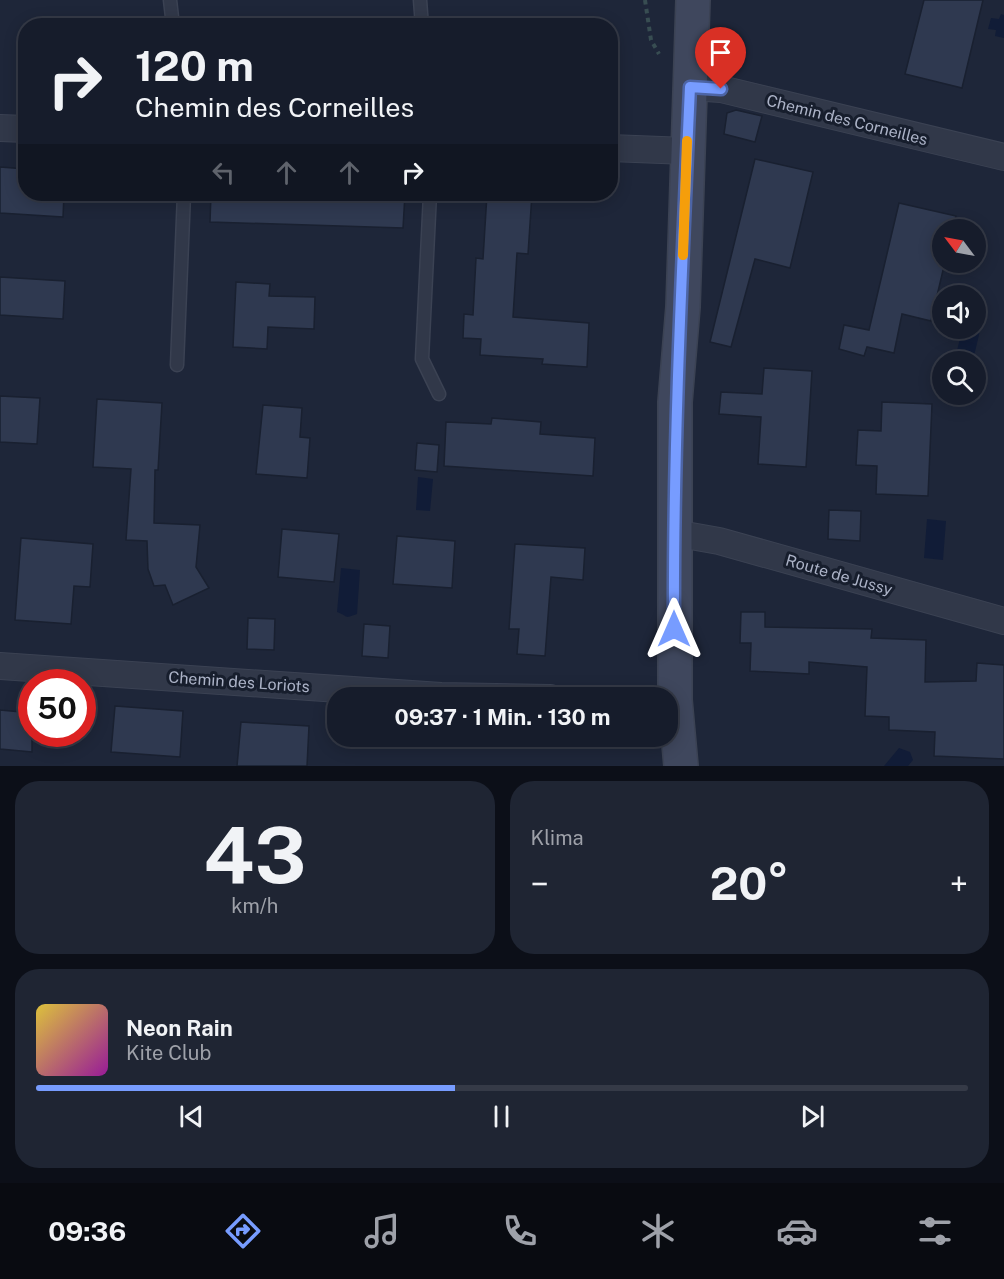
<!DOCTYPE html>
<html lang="de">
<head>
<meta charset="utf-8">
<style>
  :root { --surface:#161c2b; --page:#1f2533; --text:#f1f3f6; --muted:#9ea1a9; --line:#353a47; --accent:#779cff }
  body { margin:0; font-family:"Public Sans",sans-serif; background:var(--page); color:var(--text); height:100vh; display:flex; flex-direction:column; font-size:22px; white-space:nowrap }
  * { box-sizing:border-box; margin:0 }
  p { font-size:20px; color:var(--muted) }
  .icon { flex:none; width:33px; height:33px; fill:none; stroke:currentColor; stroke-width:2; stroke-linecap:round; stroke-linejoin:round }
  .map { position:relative; height:766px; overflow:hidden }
  .details { display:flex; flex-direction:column; gap:15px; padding:15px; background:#0c0f18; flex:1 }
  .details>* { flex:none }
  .banner { position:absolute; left:18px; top:18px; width:600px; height:183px; border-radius:24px; box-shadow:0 3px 15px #0003,0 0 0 2px var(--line); background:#161c2b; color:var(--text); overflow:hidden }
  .needle { width:39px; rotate:302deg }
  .fabs { position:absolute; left:932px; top:219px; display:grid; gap:12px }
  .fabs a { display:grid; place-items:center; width:54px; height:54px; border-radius:50%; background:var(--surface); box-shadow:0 3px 15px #0003,0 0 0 2px var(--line); font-size:30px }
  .speed { position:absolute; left:18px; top:669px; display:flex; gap:12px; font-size:30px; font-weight:700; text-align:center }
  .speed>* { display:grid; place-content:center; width:78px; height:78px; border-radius:50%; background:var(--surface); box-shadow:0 3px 15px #0003,0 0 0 2px var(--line); line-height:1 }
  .speed .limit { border:9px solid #d22; background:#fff; color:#111 }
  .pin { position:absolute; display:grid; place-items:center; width:51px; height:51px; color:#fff; margin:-62px -26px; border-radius:50% 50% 50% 0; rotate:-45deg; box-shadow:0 0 6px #0007 }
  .pin .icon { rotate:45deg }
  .me { position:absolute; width:66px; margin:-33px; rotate:0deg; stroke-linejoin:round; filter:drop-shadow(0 0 4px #0008) }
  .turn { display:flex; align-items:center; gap:21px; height:126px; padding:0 18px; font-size:27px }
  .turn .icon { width:78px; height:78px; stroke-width:2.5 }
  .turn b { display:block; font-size:42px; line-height:51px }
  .lanes { display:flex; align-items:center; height:57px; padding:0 18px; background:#0003; justify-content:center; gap:30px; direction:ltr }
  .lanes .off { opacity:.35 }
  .big { font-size:45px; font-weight:700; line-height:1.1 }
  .details .tile { flex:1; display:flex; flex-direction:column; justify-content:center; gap:9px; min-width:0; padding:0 21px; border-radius:24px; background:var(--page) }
  .details .dial { align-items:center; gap:0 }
  .dial b { font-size:78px; line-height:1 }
  .song { display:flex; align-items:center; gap:18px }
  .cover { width:72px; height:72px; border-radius:9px; background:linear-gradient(135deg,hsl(50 70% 55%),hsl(300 70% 35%)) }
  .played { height:6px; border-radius:3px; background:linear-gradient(90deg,var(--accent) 45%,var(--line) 45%) }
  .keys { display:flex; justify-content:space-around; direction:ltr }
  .heat { display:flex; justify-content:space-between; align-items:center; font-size:33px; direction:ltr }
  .details .tiles { flex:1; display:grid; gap:15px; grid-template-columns:1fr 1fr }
  .tile:last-child { grid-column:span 2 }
  .trip { position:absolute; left:327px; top:687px; width:351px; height:60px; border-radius:24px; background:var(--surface); box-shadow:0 3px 15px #0003,0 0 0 2px var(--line); font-weight:700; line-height:60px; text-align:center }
  .tab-bar { display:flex; height:96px; justify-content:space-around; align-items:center; background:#090b11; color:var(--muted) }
  .tab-bar .icon { width:42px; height:42px }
  .tab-bar .selected { color:var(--accent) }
  .tab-bar b { font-size:27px; color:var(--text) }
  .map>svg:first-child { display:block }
  .water { fill:#111c37 }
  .building { fill:#2f3950; stroke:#192030; stroke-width:1.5 }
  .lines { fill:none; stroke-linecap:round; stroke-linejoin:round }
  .lane-casing { stroke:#3b4253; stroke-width:15 }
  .street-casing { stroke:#3b4253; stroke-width:28 }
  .secondary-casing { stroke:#3b4253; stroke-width:36 }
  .path { stroke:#384d52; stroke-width:4; stroke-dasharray:4.5 4.5; stroke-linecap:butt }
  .lane { stroke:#313849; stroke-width:12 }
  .street { stroke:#313849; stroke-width:26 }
  .secondary { stroke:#3f475d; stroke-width:33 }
  .route-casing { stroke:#4d65a6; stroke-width:15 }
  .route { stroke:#779cff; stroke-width:10 }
  .slow { stroke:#f59e0b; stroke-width:10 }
  .labels { text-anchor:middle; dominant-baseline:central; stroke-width:6; stroke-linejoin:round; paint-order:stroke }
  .street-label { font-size:16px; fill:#abb2c6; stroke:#171e2d }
</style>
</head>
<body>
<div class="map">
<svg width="1004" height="766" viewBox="0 0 1004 766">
  <rect width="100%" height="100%" fill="#1e2639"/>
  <g class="water">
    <polygon points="1001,14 1004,15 1004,38 995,36 996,30 988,29 991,18 999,19"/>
    <polygon points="975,316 983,318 974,356 957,351 962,329 975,328"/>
    <polygon points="418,477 433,479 430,511 416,510"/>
    <polygon points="927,519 946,521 943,560 924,558"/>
    <path d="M 341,568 L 360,570 L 357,614 C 343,619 350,617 337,612 Z"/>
    <polygon points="899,748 910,752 913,760 908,766 884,766"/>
  </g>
  <g class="building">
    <polygon points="924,0 983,0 962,88 905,74"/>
    <polygon points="736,110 762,116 755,142 724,134 727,113"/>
    <polygon points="755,159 813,172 790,268 755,259 731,347 710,342"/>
    <polygon points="0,167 26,169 26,194 64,194 63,217 0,213"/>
    <polygon points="211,194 405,194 403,228 210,222"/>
    <polygon points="487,194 532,194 528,254 517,253 513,317 589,323 587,367 542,364 543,359 480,355 481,339 463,338 464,314 473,315 476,258 483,259"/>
    <polygon points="899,203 956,216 953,230 942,230 942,262 945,262 931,321 902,314 894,353 867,347 864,356 839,349 844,325 869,330"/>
    <polygon points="0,277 65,281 63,319 0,315"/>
    <polygon points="236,282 270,284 269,296 315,297 314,329 268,327 267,349 233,347"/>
    <polygon points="764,368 812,371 806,467 758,464 761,417 719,414 721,392 762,394"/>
    <polygon points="0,396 40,398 37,444 0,442"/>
    <polygon points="97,399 162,403 158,470 155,470 154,523 200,525 196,567 209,588 173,605 165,585 154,586 148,569 147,541 126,540 131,469 93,467"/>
    <polygon points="882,402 932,404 928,496 876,494 877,466 856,465 858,430 881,431"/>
    <polygon points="263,405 302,408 300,437 310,438 307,478 256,474"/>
    <polygon points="492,418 541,422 540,434 595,438 593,476 444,466 446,422 491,424"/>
    <polygon points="417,443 439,445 437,472 415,470"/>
    <polygon points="829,510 861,511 860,541 828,539"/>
    <polygon points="282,529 339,534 334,582 278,577"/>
    <polygon points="397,536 455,541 452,588 393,584"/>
    <polygon points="21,538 93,544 90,587 74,586 71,624 15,620"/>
    <polygon points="515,544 585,548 583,580 551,577 545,656 517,654 519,629 509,629"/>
    <polygon points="741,612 765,612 765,627 872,629 871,638 926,640 925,682 976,681 977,663 1004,665 1004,759 934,756 935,732 889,730 889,717 865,716 867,667 809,662 809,674 750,671 751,643 740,643"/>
    <polygon points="248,618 275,619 274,650 247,649"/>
    <polygon points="364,624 390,626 388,658 362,656"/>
    <polygon points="115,706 183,711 180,757 111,752"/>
    <polygon points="0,710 32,713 32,752 0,749"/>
    <polygon points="241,722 309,726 307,766 237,766"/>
  </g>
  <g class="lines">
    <g class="lane-casing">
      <g id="lane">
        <polyline points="170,0 173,26"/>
        <polyline points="420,0 422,26"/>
        <polyline points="430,194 422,359 439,394"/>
        <polyline points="177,365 184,194"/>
      </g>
    </g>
    <g class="street-casing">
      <g id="street">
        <polyline points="690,87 721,89 1004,157"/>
        <polyline points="0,128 26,129"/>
        <polyline points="610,148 687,151"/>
        <polyline points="674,533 719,541 1004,621"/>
        <polyline points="0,666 441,696 550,698"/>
      </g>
    </g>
    <g class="secondary-casing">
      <polyline id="secondary" points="681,766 675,700 675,402 683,307 693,0"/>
    </g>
    <polyline class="path" points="645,0 651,40 659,54"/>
    <use href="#lane" class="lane"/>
    <use href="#street" class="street"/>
    <use href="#secondary" class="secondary"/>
  </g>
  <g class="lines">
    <g class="route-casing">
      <path id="route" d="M 674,629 C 673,448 682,268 690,87 L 721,89"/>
    </g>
    <use href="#route" class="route"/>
    <polyline class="slow" points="683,255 687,141"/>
  </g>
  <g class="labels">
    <g class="street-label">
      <text transform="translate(847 120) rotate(14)">Chemin des Corneilles</text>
      <text transform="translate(839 575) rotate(16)">Route de Jussy</text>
      <text transform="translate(239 682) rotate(4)">Chemin des Loriots</text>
    </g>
  </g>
</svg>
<div class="fabs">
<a><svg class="needle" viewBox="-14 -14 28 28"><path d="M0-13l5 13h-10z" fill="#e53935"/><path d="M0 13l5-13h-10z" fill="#9ea1a9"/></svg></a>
<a><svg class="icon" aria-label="sound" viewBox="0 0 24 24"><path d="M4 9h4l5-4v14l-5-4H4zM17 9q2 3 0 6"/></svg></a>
<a><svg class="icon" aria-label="search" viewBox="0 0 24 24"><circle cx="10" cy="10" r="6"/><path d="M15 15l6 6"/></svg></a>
</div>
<div class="speed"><div class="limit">50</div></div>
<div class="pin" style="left:721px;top:89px;background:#d93025"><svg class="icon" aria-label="arrive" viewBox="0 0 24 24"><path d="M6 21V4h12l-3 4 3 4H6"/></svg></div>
<svg class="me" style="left:674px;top:629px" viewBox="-20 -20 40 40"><path d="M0-17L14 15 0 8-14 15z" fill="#779cff" stroke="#fff" stroke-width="4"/></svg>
<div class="trip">09:37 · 1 Min. · 130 m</div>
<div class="banner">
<div class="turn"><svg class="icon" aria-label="right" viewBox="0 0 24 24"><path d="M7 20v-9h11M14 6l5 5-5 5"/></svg><div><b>120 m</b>Chemin des Corneilles</div></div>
<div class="lanes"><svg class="icon off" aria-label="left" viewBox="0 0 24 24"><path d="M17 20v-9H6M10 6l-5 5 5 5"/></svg><svg class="icon off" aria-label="ahead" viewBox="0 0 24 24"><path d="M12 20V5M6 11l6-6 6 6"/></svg><svg class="icon off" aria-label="ahead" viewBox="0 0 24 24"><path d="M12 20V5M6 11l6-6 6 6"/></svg><svg class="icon" aria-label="right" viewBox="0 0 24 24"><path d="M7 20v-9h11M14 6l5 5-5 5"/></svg></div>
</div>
</div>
<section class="details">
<div class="tiles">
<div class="tile dial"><b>43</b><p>km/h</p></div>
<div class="tile"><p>Klima</p>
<div class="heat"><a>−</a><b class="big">20°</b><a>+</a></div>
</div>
<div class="tile">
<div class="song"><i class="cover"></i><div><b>Neon Rain</b><p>Kite Club</p></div></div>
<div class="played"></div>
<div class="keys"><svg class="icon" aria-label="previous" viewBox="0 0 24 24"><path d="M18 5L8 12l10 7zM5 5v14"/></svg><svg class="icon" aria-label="pause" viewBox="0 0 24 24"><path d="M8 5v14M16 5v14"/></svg><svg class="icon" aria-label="next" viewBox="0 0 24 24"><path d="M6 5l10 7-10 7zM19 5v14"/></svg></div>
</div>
</div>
</section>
<nav class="tab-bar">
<b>09:36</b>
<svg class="icon selected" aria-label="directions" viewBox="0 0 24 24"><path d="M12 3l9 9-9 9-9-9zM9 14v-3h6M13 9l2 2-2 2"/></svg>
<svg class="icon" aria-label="music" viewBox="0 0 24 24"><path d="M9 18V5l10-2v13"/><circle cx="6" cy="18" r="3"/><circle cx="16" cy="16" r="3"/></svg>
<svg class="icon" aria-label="phone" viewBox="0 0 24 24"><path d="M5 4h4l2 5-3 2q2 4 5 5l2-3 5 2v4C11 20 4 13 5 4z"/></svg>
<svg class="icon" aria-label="climate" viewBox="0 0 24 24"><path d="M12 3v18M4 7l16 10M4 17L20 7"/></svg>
<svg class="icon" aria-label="car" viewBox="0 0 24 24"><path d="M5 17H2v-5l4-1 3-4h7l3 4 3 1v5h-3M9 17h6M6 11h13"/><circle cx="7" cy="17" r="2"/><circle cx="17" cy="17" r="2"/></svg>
<svg class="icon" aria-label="filters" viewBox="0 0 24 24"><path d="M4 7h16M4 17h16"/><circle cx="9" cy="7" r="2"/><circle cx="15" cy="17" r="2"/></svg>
</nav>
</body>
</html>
